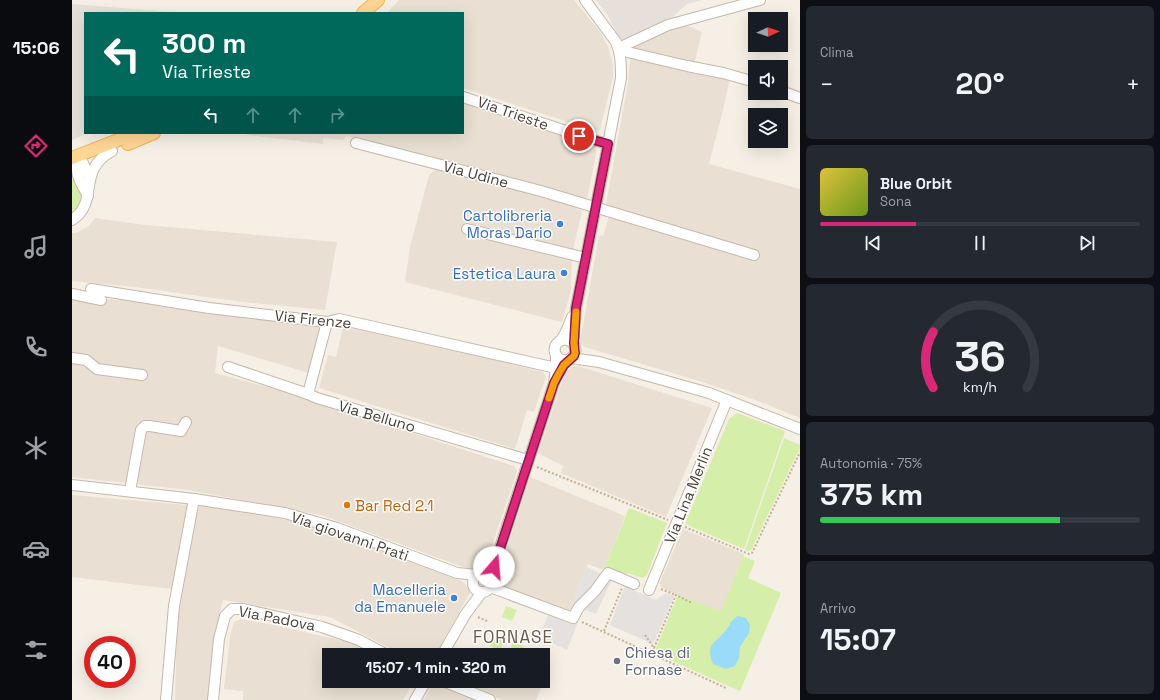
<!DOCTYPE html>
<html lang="it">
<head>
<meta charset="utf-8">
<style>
  :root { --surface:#171b24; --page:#242831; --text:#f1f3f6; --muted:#9ea1a6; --line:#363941; --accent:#db2777 }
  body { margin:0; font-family:"Space Grotesk",sans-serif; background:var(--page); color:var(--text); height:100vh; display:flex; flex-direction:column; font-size:15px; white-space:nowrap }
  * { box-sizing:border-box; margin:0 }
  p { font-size:13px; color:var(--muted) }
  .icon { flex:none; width:22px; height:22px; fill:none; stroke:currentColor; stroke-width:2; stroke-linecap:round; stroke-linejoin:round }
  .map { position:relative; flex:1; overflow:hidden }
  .panel { display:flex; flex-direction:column; gap:6px; padding:6px; background:#0d0f14; width:360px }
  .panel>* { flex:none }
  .banner { position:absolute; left:12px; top:12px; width:380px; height:122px; border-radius:0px; box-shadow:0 4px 16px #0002; background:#00695c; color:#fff; overflow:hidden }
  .needle { width:26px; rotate:86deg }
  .tools { position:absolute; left:676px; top:12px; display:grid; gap:8px }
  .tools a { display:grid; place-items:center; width:40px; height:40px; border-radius:0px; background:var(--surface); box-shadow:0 4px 16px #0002; font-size:20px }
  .speed { position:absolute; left:12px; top:636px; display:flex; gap:8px; font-size:20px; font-weight:700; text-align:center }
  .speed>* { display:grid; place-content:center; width:52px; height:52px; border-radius:50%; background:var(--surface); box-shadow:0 4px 16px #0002; line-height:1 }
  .speed .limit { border:6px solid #d22; background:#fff; color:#111 }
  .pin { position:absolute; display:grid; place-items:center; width:34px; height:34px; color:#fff; margin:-17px; border:2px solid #fff; border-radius:50%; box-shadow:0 1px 4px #0007 }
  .me { position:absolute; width:44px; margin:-22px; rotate:18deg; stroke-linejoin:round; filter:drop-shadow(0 0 3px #0008) }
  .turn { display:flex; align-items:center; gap:14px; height:84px; padding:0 12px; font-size:18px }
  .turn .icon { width:52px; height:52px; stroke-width:2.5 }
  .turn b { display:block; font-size:28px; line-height:34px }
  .lanes { display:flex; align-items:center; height:38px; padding:0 12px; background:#0003; justify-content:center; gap:20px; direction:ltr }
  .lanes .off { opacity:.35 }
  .big { font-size:30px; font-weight:700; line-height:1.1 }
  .panel .card { flex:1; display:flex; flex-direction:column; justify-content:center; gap:6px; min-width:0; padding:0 14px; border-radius:6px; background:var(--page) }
  .panel .dial { align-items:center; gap:0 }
  .dial svg { height:104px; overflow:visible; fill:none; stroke:var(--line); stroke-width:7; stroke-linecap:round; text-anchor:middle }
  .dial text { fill:var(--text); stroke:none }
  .song { display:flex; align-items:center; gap:12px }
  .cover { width:48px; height:48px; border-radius:6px; background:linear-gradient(135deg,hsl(50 70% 55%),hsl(80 70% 35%)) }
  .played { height:4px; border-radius:2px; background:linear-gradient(90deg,var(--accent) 30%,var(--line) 30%) }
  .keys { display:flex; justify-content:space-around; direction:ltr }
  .heat { display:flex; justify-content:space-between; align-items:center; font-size:22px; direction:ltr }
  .charge { height:6px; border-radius:3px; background:linear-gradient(90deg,#34c759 75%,var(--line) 0) }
  .trip { position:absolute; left:250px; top:648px; width:228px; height:40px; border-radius:0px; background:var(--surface); box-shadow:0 4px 16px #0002; font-weight:700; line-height:40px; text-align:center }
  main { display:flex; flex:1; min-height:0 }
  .tabs { display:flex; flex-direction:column; width:72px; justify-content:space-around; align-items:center; background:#090b0e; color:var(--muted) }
  .tabs .icon { width:28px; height:28px }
  .tabs .on { color:var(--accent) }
  .tabs b { font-size:18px; color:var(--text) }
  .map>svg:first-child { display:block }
  .residential { fill:#e9e0d3 }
  .industrial { fill:#e7e0da }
  .green { fill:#d5eea9 }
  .parking { fill:#e5e1de }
  .water { fill:#9adbf9 }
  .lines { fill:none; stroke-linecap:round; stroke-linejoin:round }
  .minor-casing { stroke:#c4b8aa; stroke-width:12 }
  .major-casing { stroke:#f1b457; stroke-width:14 }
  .path { stroke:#c5b096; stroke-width:2; stroke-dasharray:2 2; stroke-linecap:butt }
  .minor { stroke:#fff; stroke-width:10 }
  .major { stroke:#ffd694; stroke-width:12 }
  .route-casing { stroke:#8e194d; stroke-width:10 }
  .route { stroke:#db2777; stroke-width:7 }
  .slow { stroke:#f59e0b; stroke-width:7 }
  .shop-dot { fill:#3f7fe0; stroke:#fff; stroke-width:1.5 }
  .food-dot { fill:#e8710a; stroke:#fff; stroke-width:1.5 }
  .worship-dot { fill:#6b7280; stroke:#fff; stroke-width:1.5 }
  .labels { text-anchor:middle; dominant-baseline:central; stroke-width:3; stroke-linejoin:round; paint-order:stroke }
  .street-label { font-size:15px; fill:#483e34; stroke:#fff }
  .shop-label { font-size:15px; fill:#366cbe; stroke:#fff; text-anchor:end }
  .food-label { font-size:15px; fill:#c56008; stroke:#fff; text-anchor:start }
  .worship-label { font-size:15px; fill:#5b616d; stroke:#fff; text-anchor:start }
  .quarter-label { font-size:17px; letter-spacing:1px; fill:#6c5b4a; stroke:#fff }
</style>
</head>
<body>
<main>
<nav class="tabs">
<b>15:06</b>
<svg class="icon on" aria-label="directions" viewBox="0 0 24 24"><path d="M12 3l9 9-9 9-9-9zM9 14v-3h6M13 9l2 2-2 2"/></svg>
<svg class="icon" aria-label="music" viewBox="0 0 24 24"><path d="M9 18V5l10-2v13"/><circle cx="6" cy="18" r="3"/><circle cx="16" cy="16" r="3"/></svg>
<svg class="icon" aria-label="phone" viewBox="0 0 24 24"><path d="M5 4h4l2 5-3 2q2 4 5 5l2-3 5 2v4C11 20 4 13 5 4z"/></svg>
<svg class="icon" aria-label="climate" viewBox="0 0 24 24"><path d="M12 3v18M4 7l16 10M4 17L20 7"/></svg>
<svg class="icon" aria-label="car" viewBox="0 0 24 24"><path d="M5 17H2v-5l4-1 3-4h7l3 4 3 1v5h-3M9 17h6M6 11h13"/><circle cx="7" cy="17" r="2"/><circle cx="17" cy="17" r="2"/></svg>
<svg class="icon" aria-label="filters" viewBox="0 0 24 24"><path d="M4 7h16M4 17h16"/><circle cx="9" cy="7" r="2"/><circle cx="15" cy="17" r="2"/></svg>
</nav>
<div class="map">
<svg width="728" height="700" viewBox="0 0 728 700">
  <rect width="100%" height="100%" fill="#f5efe5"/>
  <g class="residential">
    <polygon points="327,0 502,0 529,33 537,49 541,65 541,77 528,130 526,131 505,125 391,88 391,13 315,13"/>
    <polygon points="612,24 630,32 622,64 658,78 651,110 637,164 728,189 728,418 689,402 627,381 513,347 509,344 508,342 527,235 531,236 537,217 534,204 556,83 559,48 564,43"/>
    <polygon points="391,102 522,145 525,149 515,199 275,136 271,140 251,138 251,144 175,135 175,133 391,133"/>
    <polygon points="365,168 484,198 510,211 501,250 393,222 391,233 500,260 499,291 490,322 333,282 338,247 357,175"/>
    <polygon points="23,218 73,225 265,242 253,310 171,302 63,287 0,281 0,233 4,233 17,226"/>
    <polygon points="0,299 60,300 250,325 237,373 146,346 143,373 207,390 442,466 445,471 414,564 406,570 402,571 249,515 116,490 0,477"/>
    <polygon points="272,323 471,372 474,377 462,412 455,410 443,449 247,388 256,355 264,357"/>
    <polygon points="506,366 640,408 594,517 489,473 491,466 466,453 493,373 500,367"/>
    <polygon points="458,477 553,516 532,570 516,564 497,612 426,584 426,576"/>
    <polygon points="0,495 149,508 237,524 387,580 395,585 399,591 363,655 331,655 258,617 151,600 142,638 137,700 103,700 105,622 109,592 100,589 0,577"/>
    <polygon points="611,529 672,554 649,612 606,595 591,588 588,585 588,582"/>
    <polygon points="169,619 197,624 281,643 302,655 257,655 257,681 341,682 331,700 171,700 171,691 152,689 158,636 162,622"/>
    <polygon points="395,648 403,652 411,655 392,655"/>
    <polygon points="471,680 472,680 464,700 430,700 400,688 398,681 471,681"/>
    <polygon points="366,683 406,700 352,700 359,687"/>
  </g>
  <g class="industrial">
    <polygon points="524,0 630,0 615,4 596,21 557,38 553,39 548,38 545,34 535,14"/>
    <polygon points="0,4 111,13 13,13 13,133 16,133 0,140"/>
  </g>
  <g class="green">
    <path d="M 0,179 C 13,187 11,203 0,212 Z"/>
    <polygon points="665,413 713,431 672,549 613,524 657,419"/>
    <polygon points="712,438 728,445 728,448 679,550 676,551 673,550"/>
    <polygon points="557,508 595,523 575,575 571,578 555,573 554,575 533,567"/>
    <polygon points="671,556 683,561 676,578 709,593 668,691 582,653 606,595 649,611"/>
    <polygon points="434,606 445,610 440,621 430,617"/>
    <polygon points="422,634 433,638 429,650 418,646"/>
    <polygon points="441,642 452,646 449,655 437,653"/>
  </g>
  <g class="parking">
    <polygon points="515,567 540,579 524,614 511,609 495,650 467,637 480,605 497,612"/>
    <polygon points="553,586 583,600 594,593 602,596 581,644 538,625"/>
  </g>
  <path class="water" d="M 666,616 L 674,618 L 678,625 L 677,633 L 668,647 L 667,658 L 663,666 L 654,669 L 641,664 C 633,642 643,645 654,630 C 660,623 656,623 666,616 Z"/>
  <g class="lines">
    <g class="minor-casing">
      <g id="minor">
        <polyline points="547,50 551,46 596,25 688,0"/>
        <polyline points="547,50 615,66 651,73 683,82"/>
        <polyline points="709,91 728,98"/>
        <polyline points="391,97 521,140 536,144"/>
        <polyline points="284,143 469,191 682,255"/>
        <polyline points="11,163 18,179"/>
        <path d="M 5,166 C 4,177 11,186 16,196"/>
        <path d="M 0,220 C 28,202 4,170 40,151"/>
        <polyline points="395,229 514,258"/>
        <polyline points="19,289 137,308 255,322 267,319 484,368"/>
        <polyline points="0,294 29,300"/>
        <path d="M 489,340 C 505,337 509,357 495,360 C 487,362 481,354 483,347 C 484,343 487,342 489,340 C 494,334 497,324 500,317"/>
        <path d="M 501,343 L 504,308 L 549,78 C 549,65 549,54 544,42 L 513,0"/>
        <polyline points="0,358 14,360 25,369 70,375"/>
        <polyline points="499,358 527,362 637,393 728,429"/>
        <polyline points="156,367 236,394 245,398 456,460"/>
        <polyline points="236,394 255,322"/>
        <polyline points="0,485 122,499 213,513 265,528 385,573 405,575"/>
        <polyline points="58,491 69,430 73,426 78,426 109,431 114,422"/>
        <circle cx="410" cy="583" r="9"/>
        <polyline points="418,578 482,383 484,368 484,355"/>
        <polyline points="418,587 501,618 507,607 523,591 536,573 562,584"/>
        <polyline points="577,590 655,400"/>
        <polyline points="370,655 393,615 410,592"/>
        <polyline points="371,681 418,700"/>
        <polyline points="94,700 102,606 122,499"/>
        <polyline points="141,700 147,639 153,616 160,609 171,609 250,627 287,640 315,655"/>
        <polyline points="343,700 354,681"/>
      </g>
    </g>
    <g class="major-casing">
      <g id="major">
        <polyline points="291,13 306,0"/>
        <polyline points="56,144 82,133"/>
        <polyline points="0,158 64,133"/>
      </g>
    </g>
    <g class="path">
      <polyline points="465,467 596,520"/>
      <polyline points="613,527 677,554 680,553 728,452"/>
      <polyline points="589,589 604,595"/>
      <polyline points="406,617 415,621"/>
      <polyline points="510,622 654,688"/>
      <polyline points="532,631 550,588"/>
      <polyline points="573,635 582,648 580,654"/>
      <polyline points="582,648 604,595 620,603"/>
    </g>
    <use href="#minor" class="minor"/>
    <use href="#major" class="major"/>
  </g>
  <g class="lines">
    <g class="route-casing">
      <polyline id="route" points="422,567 482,383 492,365 502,356 503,353 502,343 504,308 536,144 507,136"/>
    </g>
    <use href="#route" class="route"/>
    <polyline class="slow" points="477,398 482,383 487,373 492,365 502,356 503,353 502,343 504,312"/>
  </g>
  <g class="shop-dot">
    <circle cx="488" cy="224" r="4"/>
    <circle cx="492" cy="273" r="4"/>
    <circle cx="382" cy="598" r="4"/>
  </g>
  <circle class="food-dot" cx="275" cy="505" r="4"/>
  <circle class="worship-dot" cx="545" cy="661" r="4"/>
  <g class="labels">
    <g class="street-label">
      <text transform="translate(441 113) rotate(19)">Via Trieste</text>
      <text transform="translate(404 174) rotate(15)">Via Udine</text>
      <text transform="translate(241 319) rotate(6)">Via Firenze</text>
      <text transform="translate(305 416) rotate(16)">Via Belluno</text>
      <text transform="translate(616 495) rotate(-68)">Via Lina Merlin</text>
      <text transform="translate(278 536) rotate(19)">Via giovanni Prati</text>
      <text transform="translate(205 618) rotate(11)">Via Padova</text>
    </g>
    <g class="shop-label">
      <text x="480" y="215">Cartolibreria<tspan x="480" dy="17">Moras Dario</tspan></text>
      <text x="484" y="273">Estetica Laura</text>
      <text x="374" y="589">Macelleria<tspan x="374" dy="17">da Emanuele</tspan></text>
    </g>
    <g class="food-label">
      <text x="283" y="505">Bar Red 2.1</text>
    </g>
    <g class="worship-label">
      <text x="553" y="652">Chiesa di<tspan x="553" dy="17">Fornase</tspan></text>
    </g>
    <g class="quarter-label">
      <text x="441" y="637">FORNASE</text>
    </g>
  </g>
</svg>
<div class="tools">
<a><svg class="needle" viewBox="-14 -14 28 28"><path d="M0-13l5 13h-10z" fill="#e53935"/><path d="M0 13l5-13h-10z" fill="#9ea1a6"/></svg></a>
<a><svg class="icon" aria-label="sound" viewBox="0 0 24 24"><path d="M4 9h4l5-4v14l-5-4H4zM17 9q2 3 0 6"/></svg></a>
<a><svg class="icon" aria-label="layers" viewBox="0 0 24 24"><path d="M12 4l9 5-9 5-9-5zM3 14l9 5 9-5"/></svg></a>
</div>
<div class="speed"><div class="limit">40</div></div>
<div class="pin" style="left:507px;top:136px;background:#d93025"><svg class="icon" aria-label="arrive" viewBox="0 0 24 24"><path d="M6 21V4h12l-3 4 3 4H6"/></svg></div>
<svg class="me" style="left:422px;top:567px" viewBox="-20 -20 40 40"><circle r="19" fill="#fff"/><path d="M0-13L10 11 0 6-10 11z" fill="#db2777"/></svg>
<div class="trip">15:07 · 1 min · 320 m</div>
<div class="banner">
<div class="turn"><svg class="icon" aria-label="left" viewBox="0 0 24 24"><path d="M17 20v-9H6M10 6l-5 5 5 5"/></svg><div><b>300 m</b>Via Trieste</div></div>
<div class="lanes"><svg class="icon" aria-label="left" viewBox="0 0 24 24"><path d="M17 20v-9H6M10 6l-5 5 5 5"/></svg><svg class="icon off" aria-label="ahead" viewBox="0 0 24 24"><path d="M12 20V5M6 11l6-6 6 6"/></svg><svg class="icon off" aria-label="ahead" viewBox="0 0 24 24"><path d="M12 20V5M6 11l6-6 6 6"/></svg><svg class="icon off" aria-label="right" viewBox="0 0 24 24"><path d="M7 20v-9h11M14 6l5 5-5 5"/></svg></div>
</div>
</div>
<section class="panel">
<div class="card"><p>Clima</p>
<div class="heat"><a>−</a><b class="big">20°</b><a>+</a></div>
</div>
<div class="card">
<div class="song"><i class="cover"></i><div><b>Blue Orbit</b><p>Sona</p></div></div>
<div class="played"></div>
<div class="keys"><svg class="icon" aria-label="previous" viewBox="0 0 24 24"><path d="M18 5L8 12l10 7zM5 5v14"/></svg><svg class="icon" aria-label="pause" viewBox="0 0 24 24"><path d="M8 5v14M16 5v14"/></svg><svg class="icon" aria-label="next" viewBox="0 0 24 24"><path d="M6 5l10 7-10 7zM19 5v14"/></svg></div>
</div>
<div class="card dial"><svg viewBox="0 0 100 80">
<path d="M14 69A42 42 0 1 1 86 69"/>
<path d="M14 69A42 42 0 0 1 14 26" stroke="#db2777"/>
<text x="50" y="56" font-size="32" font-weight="700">36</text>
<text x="50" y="72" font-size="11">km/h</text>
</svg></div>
<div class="card"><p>Autonomia · 75%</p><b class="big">375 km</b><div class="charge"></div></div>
<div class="card"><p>Arrivo</p><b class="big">15:07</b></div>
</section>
</main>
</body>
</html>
